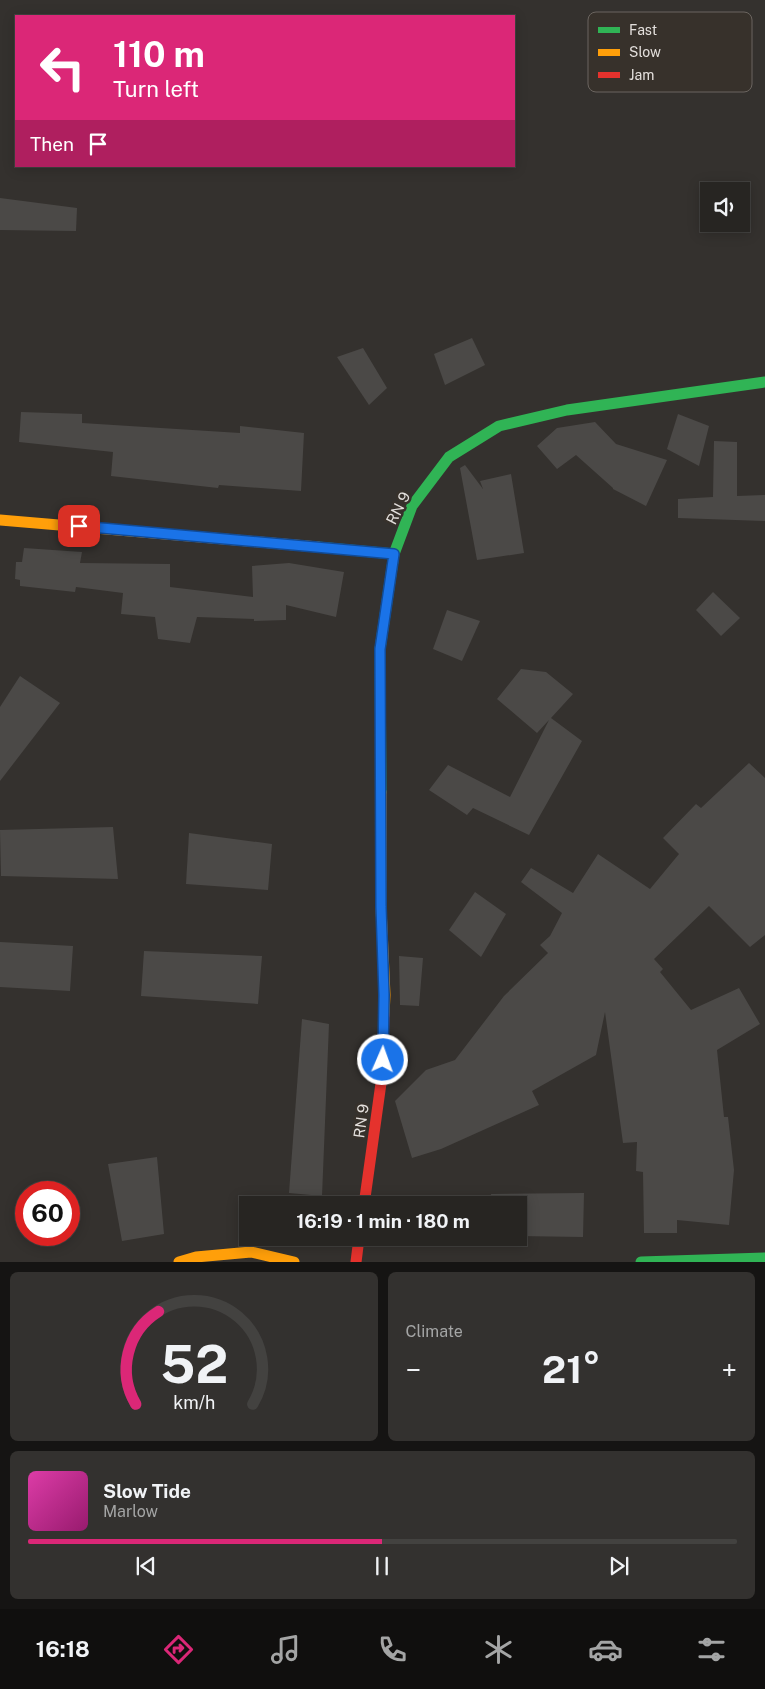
<!DOCTYPE html>
<html lang="en">
<head>
<meta charset="utf-8">
<style>
  :root { --surface:#272522; --page:#33312f; --text:#f1f3f6; --muted:#a4a5a5; --line:#434240; --accent:#db2777 }
  body { margin:0; font-family:"Public Sans",sans-serif; background:var(--page); color:var(--text); height:100vh; display:flex; flex-direction:column; font-size:19px; white-space:nowrap }
  * { box-sizing:border-box; margin:0 }
  p { font-size:16px; color:var(--muted) }
  .icon { flex:none; width:28px; height:28px; fill:none; stroke:currentColor; stroke-width:2; stroke-linecap:round; stroke-linejoin:round }
  .map { position:relative; height:1262px; overflow:hidden }
  .side { display:flex; flex-direction:column; gap:10px; padding:10px; background:#151413; flex:1 }
  .side>* { flex:none }
  .top-card { position:absolute; left:15px; top:15px; width:500px; height:152px; border-radius:0px; box-shadow:0 2px 12px #0003,0 0 0 1px var(--line); background:#db2777; color:#fff; overflow:hidden }
  .fabs { position:absolute; left:700px; top:182px; display:grid; gap:10px }
  .fabs a { display:grid; place-items:center; width:50px; height:50px; border-radius:0px; background:var(--surface); box-shadow:0 2px 12px #0003,0 0 0 1px var(--line); font-size:25px }
  .speed { position:absolute; left:15px; top:1181px; display:flex; gap:10px; font-size:25px; font-weight:700; text-align:center }
  .speed>* { display:grid; place-content:center; width:65px; height:65px; border-radius:50%; background:var(--surface); box-shadow:0 2px 12px #0003,0 0 0 1px var(--line); line-height:1 }
  .speed .limit { border:8px solid #d22; background:#fff; color:#111 }
  .pin { position:absolute; display:grid; place-items:center; width:42px; height:42px; color:#fff; margin:-21px; border-radius:10px; box-shadow:0 2px 8px #0006 }
  .me { position:absolute; width:55px; margin:-28px; rotate:2deg; stroke-linejoin:round; filter:drop-shadow(0 0 4px #0008) }
  .turn { display:flex; align-items:center; gap:18px; height:105px; padding:0 15px; font-size:22px }
  .turn .icon { width:65px; height:65px; stroke-width:2.5 }
  .turn b { display:block; font-size:35px; line-height:42px }
  .then { display:flex; align-items:center; height:48px; padding:0 15px; background:#0003; gap:10px; font-size:19px }
  .big { font-size:38px; font-weight:700; line-height:1.1 }
  .side .tile { flex:1; display:flex; flex-direction:column; justify-content:center; gap:8px; min-width:0; padding:0 18px; border-radius:8px; background:var(--page) }
  .side .dial { align-items:center; gap:0 }
  .dial svg { height:130px; overflow:visible; fill:none; stroke:var(--line); stroke-width:7; stroke-linecap:round; text-anchor:middle }
  .dial text { fill:var(--text); stroke:none }
  .song { display:flex; align-items:center; gap:15px }
  .cover { width:60px; height:60px; border-radius:8px; background:linear-gradient(135deg,hsl(320 70% 55%),hsl(320 70% 35%)) }
  .played { height:5px; border-radius:2px; background:linear-gradient(90deg,var(--accent) 50%,var(--line) 50%) }
  .keys { display:flex; justify-content:space-around; direction:ltr }
  .heat { display:flex; justify-content:space-between; align-items:center; font-size:28px; direction:ltr }
  .side .tiles { flex:1; display:grid; gap:10px; grid-template-columns:1fr 1fr }
  .tile:last-child { grid-column:span 2 }
  .trip { position:absolute; left:239px; top:1196px; width:288px; height:50px; border-radius:0px; background:var(--surface); box-shadow:0 2px 12px #0003,0 0 0 1px var(--line); font-weight:700; line-height:50px; text-align:center }
  .tabs { display:flex; height:80px; justify-content:space-around; align-items:center; background:#100f0e; color:var(--muted) }
  .tabs .icon { width:35px; height:35px }
  .tabs .active { color:var(--accent) }
  .tabs b { font-size:22px; color:var(--text) }
  .map>svg:first-child { display:block }
  .building { fill:#4b4947 }
  .lines { fill:none; stroke-linecap:round; stroke-linejoin:round }
  .fast { stroke:#30b455; stroke-width:11 }
  .slow { stroke:#ff9f0a; stroke-width:11 }
  .jam { stroke:#e5322d; stroke-width:11 }
  .route-casing { stroke:#114b97; stroke-width:12 }
  .route { stroke:#1a73e8; stroke-width:9 }
  .labels { text-anchor:middle; dominant-baseline:central; stroke-width:5; stroke-linejoin:round; paint-order:stroke }
  .street-label { font-size:15px; fill:#e3dfdc; stroke:#37312b }
  .key { fill:#37312b; stroke:#6b6560; stroke-width:1 }
  .key-label { font-size:14px; fill:#e3dfdc }
</style>
</head>
<body>
<div class="map">
<svg width="765" height="1262" viewBox="0 0 765 1262">
  <rect width="100%" height="100%" fill="#34312e"/>
  <g class="building">
    <polygon points="0,198 77,208 76,231 0,230"/>
    <polygon points="472,338 485,365 445,385 434,354"/>
    <polygon points="363,348 387,388 369,405 337,357"/>
    <polygon points="21,412 82,414 82,423 240,433 240,426 304,433 301,491 219,485 218,488 111,476 113,452 19,442"/>
    <polygon points="678,414 709,426 699,466 667,449"/>
    <polygon points="595,422 616,444 667,460 646,506 613,489 613,488 576,455 557,469 537,446 557,428"/>
    <polygon points="714,441 737,442 737,496 765,495 765,521 678,518 678,499 713,497"/>
    <polygon points="465,465 483,489 480,481 511,474 524,553 477,560 460,468"/>
    <polygon points="24,548 82,552 80,563 170,564 170,587 253,597 252,566 289,563 344,572 336,617 286,605 286,620 254,621 254,619 197,617 190,643 158,639 155,617 121,614 123,593 76,587 75,592 20,586 20,580 15,579 16,562 22,562"/>
    <polygon points="713,592 740,618 721,636 696,610"/>
    <polygon points="447,610 480,621 462,661 433,649"/>
    <polygon points="521,669 546,672 573,694 551,718 582,741 529,835 473,808 467,815 429,790 448,765 510,797 549,720 537,733 497,699"/>
    <polygon points="20,676 60,703 0,781 0,707"/>
    <polygon points="749,763 765,778 765,935 750,947 709,906 654,959 663,969 660,972 691,1010 739,988 760,1024 717,1050 724,1117 728,1117 734,1170 729,1225 677,1220 677,1233 644,1233 643,1172 636,1171 637,1142 623,1143 605,1012 596,1055 532,1091 539,1105 441,1149 412,1158 395,1101 426,1070 455,1060 504,996 548,953 540,945 550,936 562,913 521,882 531,868 573,893 598,854 650,889 679,854 663,838 696,804 701,808"/>
    <polygon points="113,827 118,879 1,876 0,830"/>
    <polygon points="189,833 272,844 268,890 186,884"/>
    <polygon points="475,892 506,914 481,957 449,930"/>
    <polygon points="0,942 73,946 70,991 0,987"/>
    <polygon points="144,951 262,956 258,1004 141,996"/>
    <polygon points="399,956 423,958 419,1006 400,1005"/>
    <polygon points="302,1019 329,1024 322,1196 289,1193"/>
    <polygon points="157,1157 164,1234 122,1241 108,1164"/>
    <polygon points="584,1193 583,1237 518,1236 518,1205 492,1205 491,1194"/>
  </g>
  <g class="lines">
    <g class="fast">
      <polyline points="318,547 394,554"/>
      <polyline points="381,792 380,649 394,554 412,506 449,457 499,426 567,410 765,382"/>
      <polyline points="641,1262 765,1258"/>
    </g>
    <g class="slow">
      <polyline points="0,520 318,547"/>
      <polyline points="381,792 381,907 385,995 384,1015"/>
      <polyline points="179,1262 196,1257 251,1252 294,1262"/>
    </g>
    <g class="jam">
      <polyline points="364,1205 382,1076 384,1015"/>
      <polyline points="356,1262 359,1238"/>
    </g>
  </g>
  <g class="lines">
    <g class="route-casing">
      <polyline id="route" points="79,526 394,554 380,649 381,907 384,995 383,1060"/>
    </g>
    <use href="#route" class="route"/>
  </g>
  <g class="labels">
    <g class="street-label">
      <text transform="translate(398 508) rotate(-63)">RN 9</text>
      <text transform="translate(361 1121) rotate(-82)">RN 9</text>
    </g>
  </g>
  <rect x="588" y="12" width="164" height="80" rx="8" class="key"/>
  <rect x="598" y="27" width="22" height="6" fill="#30b455"/>
  <rect x="598" y="49" width="22" height="7" fill="#ff9f0a"/>
  <rect x="598" y="72" width="22" height="6" fill="#e5322d"/>
  <g class="key-label">
    <text x="629" y="35">Fast</text>
    <text x="629" y="57">Slow</text>
    <text x="629" y="80">Jam</text>
  </g>
</svg>
<div class="fabs">
<a><svg class="icon" aria-label="sound" viewBox="0 0 24 24"><path d="M4 9h4l5-4v14l-5-4H4zM17 9q2 3 0 6"/></svg></a>
</div>
<div class="speed"><div class="limit">60</div></div>
<div class="pin" style="left:79px;top:526px;background:#d93025"><svg class="icon" aria-label="arrive" viewBox="0 0 24 24"><path d="M6 21V4h12l-3 4 3 4H6"/></svg></div>
<svg class="me" style="left:383px;top:1060px" viewBox="-20 -20 40 40"><circle r="17" fill="#1a73e8" stroke="#fff" stroke-width="3"/><path d="M0-11L8 9 0 5-8 9z" fill="#fff"/></svg>
<div class="trip">16:19 · 1 min · 180 m</div>
<div class="top-card">
<div class="turn"><svg class="icon" aria-label="left" viewBox="0 0 24 24"><path d="M17 20v-9H6M10 6l-5 5 5 5"/></svg><div><b>110 m</b>Turn left</div></div>
<div class="then">Then<svg class="icon" aria-label="arrive" viewBox="0 0 24 24"><path d="M6 21V4h12l-3 4 3 4H6"/></svg></div>
</div>
</div>
<section class="side">
<div class="tiles">
<div class="tile dial"><svg viewBox="0 0 100 80">
<path d="M14 69A42 42 0 1 1 86 69"/>
<path d="M14 69A42 42 0 0 1 28 12" stroke="#db2777"/>
<text x="50" y="56" font-size="32" font-weight="700">52</text>
<text x="50" y="72" font-size="11">km/h</text>
</svg></div>
<div class="tile"><p>Climate</p>
<div class="heat"><a>−</a><b class="big">21°</b><a>+</a></div>
</div>
<div class="tile">
<div class="song"><i class="cover"></i><div><b>Slow Tide</b><p>Marlow</p></div></div>
<div class="played"></div>
<div class="keys"><svg class="icon" aria-label="previous" viewBox="0 0 24 24"><path d="M18 5L8 12l10 7zM5 5v14"/></svg><svg class="icon" aria-label="pause" viewBox="0 0 24 24"><path d="M8 5v14M16 5v14"/></svg><svg class="icon" aria-label="next" viewBox="0 0 24 24"><path d="M6 5l10 7-10 7zM19 5v14"/></svg></div>
</div>
</div>
</section>
<nav class="tabs">
<b>16:18</b>
<svg class="icon active" aria-label="directions" viewBox="0 0 24 24"><path d="M12 3l9 9-9 9-9-9zM9 14v-3h6M13 9l2 2-2 2"/></svg>
<svg class="icon" aria-label="music" viewBox="0 0 24 24"><path d="M9 18V5l10-2v13"/><circle cx="6" cy="18" r="3"/><circle cx="16" cy="16" r="3"/></svg>
<svg class="icon" aria-label="phone" viewBox="0 0 24 24"><path d="M5 4h4l2 5-3 2q2 4 5 5l2-3 5 2v4C11 20 4 13 5 4z"/></svg>
<svg class="icon" aria-label="climate" viewBox="0 0 24 24"><path d="M12 3v18M4 7l16 10M4 17L20 7"/></svg>
<svg class="icon" aria-label="car" viewBox="0 0 24 24"><path d="M5 17H2v-5l4-1 3-4h7l3 4 3 1v5h-3M9 17h6M6 11h13"/><circle cx="7" cy="17" r="2"/><circle cx="17" cy="17" r="2"/></svg>
<svg class="icon" aria-label="filters" viewBox="0 0 24 24"><path d="M4 7h16M4 17h16"/><circle cx="9" cy="7" r="2"/><circle cx="15" cy="17" r="2"/></svg>
</nav>
</body>
</html>
